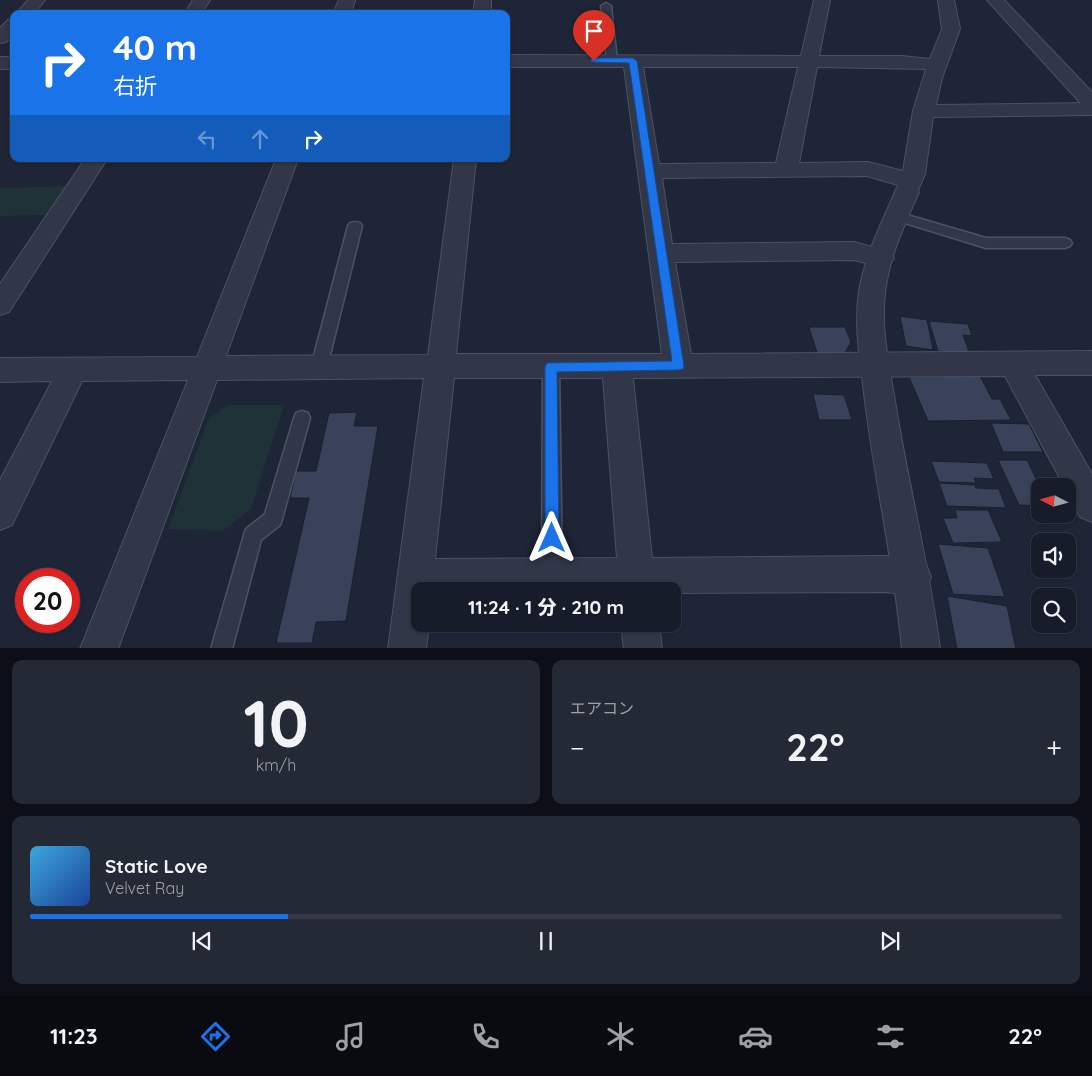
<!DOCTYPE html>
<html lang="ja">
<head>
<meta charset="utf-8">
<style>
  :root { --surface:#161c29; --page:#232935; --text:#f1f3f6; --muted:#9ea1a8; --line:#353a46; --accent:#1a73e8 }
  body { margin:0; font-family:Quicksand,"Noto Sans JP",sans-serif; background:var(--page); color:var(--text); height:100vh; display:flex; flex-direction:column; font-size:19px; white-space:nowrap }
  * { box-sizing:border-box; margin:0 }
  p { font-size:16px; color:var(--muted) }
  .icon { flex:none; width:28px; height:28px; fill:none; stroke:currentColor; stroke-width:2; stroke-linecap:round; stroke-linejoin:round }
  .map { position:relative; height:648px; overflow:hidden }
  .panel { display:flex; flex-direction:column; gap:12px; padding:12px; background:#0c0f17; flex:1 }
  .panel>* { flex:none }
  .hud { position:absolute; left:10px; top:10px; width:500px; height:152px; border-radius:10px; box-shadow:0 1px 4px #0004,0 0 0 1px var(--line); background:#1a73e8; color:#fff; overflow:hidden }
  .needle { width:32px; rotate:276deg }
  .tools { position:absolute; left:1031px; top:478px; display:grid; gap:10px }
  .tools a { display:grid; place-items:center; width:45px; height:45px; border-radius:10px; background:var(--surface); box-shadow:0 1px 4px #0004,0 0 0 1px var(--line); font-size:25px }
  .speed { position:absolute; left:15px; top:568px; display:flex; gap:10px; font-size:25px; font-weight:700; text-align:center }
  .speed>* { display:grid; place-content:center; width:65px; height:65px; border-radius:50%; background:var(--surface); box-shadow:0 1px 4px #0004,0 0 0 1px var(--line); line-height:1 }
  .speed .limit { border:8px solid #d22; background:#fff; color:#111 }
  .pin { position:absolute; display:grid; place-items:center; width:42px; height:42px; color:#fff; margin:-51px -21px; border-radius:50% 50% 50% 0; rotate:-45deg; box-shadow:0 0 5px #0007 }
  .pin .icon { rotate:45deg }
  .me { position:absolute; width:55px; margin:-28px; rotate:0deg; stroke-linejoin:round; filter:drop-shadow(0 0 4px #0008) }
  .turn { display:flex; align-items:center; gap:18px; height:105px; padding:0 20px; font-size:22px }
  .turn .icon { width:65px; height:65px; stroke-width:2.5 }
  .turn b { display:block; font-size:35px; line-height:42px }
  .lanes { display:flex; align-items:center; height:48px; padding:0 20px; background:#0003; justify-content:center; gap:25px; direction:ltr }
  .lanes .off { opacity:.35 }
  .big { font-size:38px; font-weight:800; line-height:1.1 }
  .panel .tile { flex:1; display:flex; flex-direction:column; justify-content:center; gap:8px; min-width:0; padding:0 18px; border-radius:10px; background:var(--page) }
  .panel .dial { align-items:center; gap:0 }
  .dial b { font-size:65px; line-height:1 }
  .song { display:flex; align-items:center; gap:15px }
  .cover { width:60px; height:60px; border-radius:8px; background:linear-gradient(135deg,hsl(200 70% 55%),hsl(220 70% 35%)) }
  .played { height:5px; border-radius:2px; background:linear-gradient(90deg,var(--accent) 25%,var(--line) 25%) }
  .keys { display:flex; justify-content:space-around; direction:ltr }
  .heat { display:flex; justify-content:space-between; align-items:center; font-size:28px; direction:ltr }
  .panel .tiles { flex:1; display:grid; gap:12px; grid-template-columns:1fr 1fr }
  .tile:last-child { grid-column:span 2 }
  .trip { position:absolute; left:411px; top:582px; width:270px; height:50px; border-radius:10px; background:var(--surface); box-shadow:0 1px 4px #0004,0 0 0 1px var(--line); font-weight:800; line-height:50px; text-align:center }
  .menu { display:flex; height:80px; justify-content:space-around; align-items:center; background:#090b10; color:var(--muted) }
  .menu .icon { width:35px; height:35px }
  .menu .on { color:var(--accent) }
  .menu b { font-size:22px; color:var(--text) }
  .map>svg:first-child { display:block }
  .green { fill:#1f3238 }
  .building { fill:#394258; stroke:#191f2e }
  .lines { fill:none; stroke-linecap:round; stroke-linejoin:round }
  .service-casing { stroke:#4c5263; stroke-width:3 }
  .minor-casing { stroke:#4c5263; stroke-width:2 }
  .tertiary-casing { stroke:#4c5263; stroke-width:2 }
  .service { fill:#313748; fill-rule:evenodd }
  .minor { fill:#313748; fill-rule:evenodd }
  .tertiary { fill:#313748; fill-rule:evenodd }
  .route { fill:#1a73e8; stroke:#114b97 }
</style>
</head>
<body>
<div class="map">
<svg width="1092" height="649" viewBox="0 0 1092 649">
  <rect width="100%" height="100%" fill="#1d2537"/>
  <g class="green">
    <polygon points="67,186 48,215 0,216 0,188"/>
    <polygon points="229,405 284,405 251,509 223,531 168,529 209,418"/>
  </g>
  <g class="building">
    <polygon points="900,316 927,320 933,350 906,346"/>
    <polygon points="929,321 968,324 972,336 963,335 970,354 938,351"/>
    <polygon points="809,327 845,327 851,342 845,353 817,353"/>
    <polygon points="980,376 992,399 1000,399 1011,420 928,421 909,377"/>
    <polygon points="813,394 844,395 852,420 819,420"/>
    <polygon points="357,412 354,426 378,426 346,621 316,622 312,643 276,643 309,498 290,498 296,471 316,471 329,413"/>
    <polygon points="991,423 1029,424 1043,452 1003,452"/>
    <polygon points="998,460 1027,460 1040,487 1040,506 1019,505"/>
    <polygon points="931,461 987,463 994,479 974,478 976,483 939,482"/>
    <polygon points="939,483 975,485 976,488 999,489 1006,508 947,506"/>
    <polygon points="955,510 988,510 1002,542 953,543 943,518 957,518"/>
    <polygon points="938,544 988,548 1005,597 953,594"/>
    <polygon points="947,596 1007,606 1016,649 957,649"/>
  </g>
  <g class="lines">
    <g class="service-casing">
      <g id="service">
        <polygon points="606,3 611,6 617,61 612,64 607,61 601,6"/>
        <polygon points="897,212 986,238 1065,238 1070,240 1072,243 1070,246 1065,248 986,248 892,219 890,216 892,213"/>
        <polygon points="355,222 360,223 362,226 327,367 325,371 319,373 313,371 311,367 348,226 350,223"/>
        <polygon points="551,361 557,363 559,367 562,576 559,583 552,586 545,583 542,576 543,367 545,363"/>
        <polygon points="302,411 308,413 310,418 282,519 280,525 261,540 232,649 211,649 244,535 246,529 265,514 294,418 296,413"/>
      </g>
    </g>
    <g class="minor-casing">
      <g id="minor">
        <polygon points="28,0 45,0 34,14 16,14"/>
        <polygon points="193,0 210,0 201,14 184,14"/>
        <polygon points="339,0 355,0 351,14 333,14"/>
        <polygon points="475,0 491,0 491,14 473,14"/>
        <path d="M 814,0 L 830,0 L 819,56 L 902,56 L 930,59 L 942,29 L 938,0 L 954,0 L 960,29 L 942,78 L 936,105 L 1092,103 L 1092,115 L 933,117 L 925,174 L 915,197 L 907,199 L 899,197 L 895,192 L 898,185 L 867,176 L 662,178 L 672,244 L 854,242 L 890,252 L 894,258 L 890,264 L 881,267 L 854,260 L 675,262 L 691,354 L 1092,351 L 1092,375 L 1035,375 L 1092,474 L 1092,522 L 1080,517 L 1068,493 L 1068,486 L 1064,486 L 1005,376 L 633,378 L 652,558 L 885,556 L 913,559 L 926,564 L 931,577 L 926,590 L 913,595 L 885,592 L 672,593 L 672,591 L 420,591 L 420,624 L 429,624 L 426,649 L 388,649 L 424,378 L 217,380 L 118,649 L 80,649 L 188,380 L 82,381 L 12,525 L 0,530 L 0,480 L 52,381 L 0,382 L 0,358 L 197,357 L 276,159 L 298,159 L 226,356 L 428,355 L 454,159 L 476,159 L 456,354 L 662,354 L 624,67 L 506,67 L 506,55 L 801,56 ZM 643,67 L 798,67 L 776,163 L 659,164 ZM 817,67 L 926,69 L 913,111 L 903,171 L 868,162 L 799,163 ZM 454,378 L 603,378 L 617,558 L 435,559 Z"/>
        <polygon points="14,19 14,34 6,42 0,43 0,28 8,20"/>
        <rect x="0" y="57" width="14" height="12"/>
        <polygon points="85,159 107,159 9,312 0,315 0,284"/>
        <polygon points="621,624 659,624 662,649 624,649"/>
      </g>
    </g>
    <g class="tertiary-casing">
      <g id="tertiary">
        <polygon points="987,0 1004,0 1092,92 1092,110 1085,108"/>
        <path d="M 907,185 L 915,187 L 919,192 C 905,224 889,257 885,293 C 881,326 888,361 894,395 C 907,480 929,563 940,649 L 902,649 C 894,563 874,479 864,393 C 860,360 854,325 859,291 C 865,256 881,224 895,192 L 899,187 Z"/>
      </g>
    </g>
    <use href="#service" class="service"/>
    <use href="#minor" class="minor"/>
    <use href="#tertiary" class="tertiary"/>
  </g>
  <polygon class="route" points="594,58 633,58 637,61 684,366 683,369 678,370 557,372 559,538 557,542 552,544 547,542 545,538 545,367 547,363 672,361 629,63 591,62 591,59"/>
</svg>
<div class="tools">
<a><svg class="needle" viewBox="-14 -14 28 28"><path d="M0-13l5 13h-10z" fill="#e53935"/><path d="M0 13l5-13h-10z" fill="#9ea1a8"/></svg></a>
<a><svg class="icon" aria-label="sound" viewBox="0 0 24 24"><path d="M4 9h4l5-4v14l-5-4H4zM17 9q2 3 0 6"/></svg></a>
<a><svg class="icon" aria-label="search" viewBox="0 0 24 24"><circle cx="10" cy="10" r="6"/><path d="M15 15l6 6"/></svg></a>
</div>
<div class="speed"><div class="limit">20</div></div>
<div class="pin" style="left:594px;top:61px;background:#d93025"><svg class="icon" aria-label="arrive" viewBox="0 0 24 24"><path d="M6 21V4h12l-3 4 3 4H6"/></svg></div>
<svg class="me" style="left:552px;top:538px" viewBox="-20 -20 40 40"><path d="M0-17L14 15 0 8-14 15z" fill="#1a73e8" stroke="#fff" stroke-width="4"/></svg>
<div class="trip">11:24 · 1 分 · 210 m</div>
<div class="hud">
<div class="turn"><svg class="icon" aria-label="right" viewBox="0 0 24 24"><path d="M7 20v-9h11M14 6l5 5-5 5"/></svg><div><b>40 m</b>右折</div></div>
<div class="lanes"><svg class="icon off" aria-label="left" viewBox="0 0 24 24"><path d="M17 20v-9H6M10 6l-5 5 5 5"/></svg><svg class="icon off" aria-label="ahead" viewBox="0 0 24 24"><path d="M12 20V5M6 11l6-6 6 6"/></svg><svg class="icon" aria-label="right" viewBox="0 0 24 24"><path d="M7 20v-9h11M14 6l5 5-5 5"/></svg></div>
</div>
</div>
<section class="panel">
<div class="tiles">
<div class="tile dial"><b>10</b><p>km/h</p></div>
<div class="tile"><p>エアコン</p>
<div class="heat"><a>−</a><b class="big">22°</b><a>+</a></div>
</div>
<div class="tile">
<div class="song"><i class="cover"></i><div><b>Static Love</b><p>Velvet Ray</p></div></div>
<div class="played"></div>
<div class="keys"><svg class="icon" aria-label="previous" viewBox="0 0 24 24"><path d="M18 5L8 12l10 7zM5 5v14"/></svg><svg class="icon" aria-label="pause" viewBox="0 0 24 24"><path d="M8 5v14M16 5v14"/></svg><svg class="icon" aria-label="next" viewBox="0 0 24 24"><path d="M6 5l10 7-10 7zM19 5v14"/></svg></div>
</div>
</div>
</section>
<nav class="menu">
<b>11:23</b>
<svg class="icon on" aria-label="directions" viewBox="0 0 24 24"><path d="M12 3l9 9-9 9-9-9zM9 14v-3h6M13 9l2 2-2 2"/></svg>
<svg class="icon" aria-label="music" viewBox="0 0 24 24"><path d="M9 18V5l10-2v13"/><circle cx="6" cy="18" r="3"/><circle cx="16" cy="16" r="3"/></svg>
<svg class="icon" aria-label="phone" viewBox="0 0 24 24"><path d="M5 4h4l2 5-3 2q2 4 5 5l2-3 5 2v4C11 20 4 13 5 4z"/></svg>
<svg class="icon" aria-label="climate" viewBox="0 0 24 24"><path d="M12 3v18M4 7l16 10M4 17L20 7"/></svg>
<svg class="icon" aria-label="car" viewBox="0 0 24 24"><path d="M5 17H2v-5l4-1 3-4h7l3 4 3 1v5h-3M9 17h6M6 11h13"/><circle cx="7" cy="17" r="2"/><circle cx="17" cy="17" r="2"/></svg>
<svg class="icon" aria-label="filters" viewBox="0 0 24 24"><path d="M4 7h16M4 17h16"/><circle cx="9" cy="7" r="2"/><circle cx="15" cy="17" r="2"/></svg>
<b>22°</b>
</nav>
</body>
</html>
